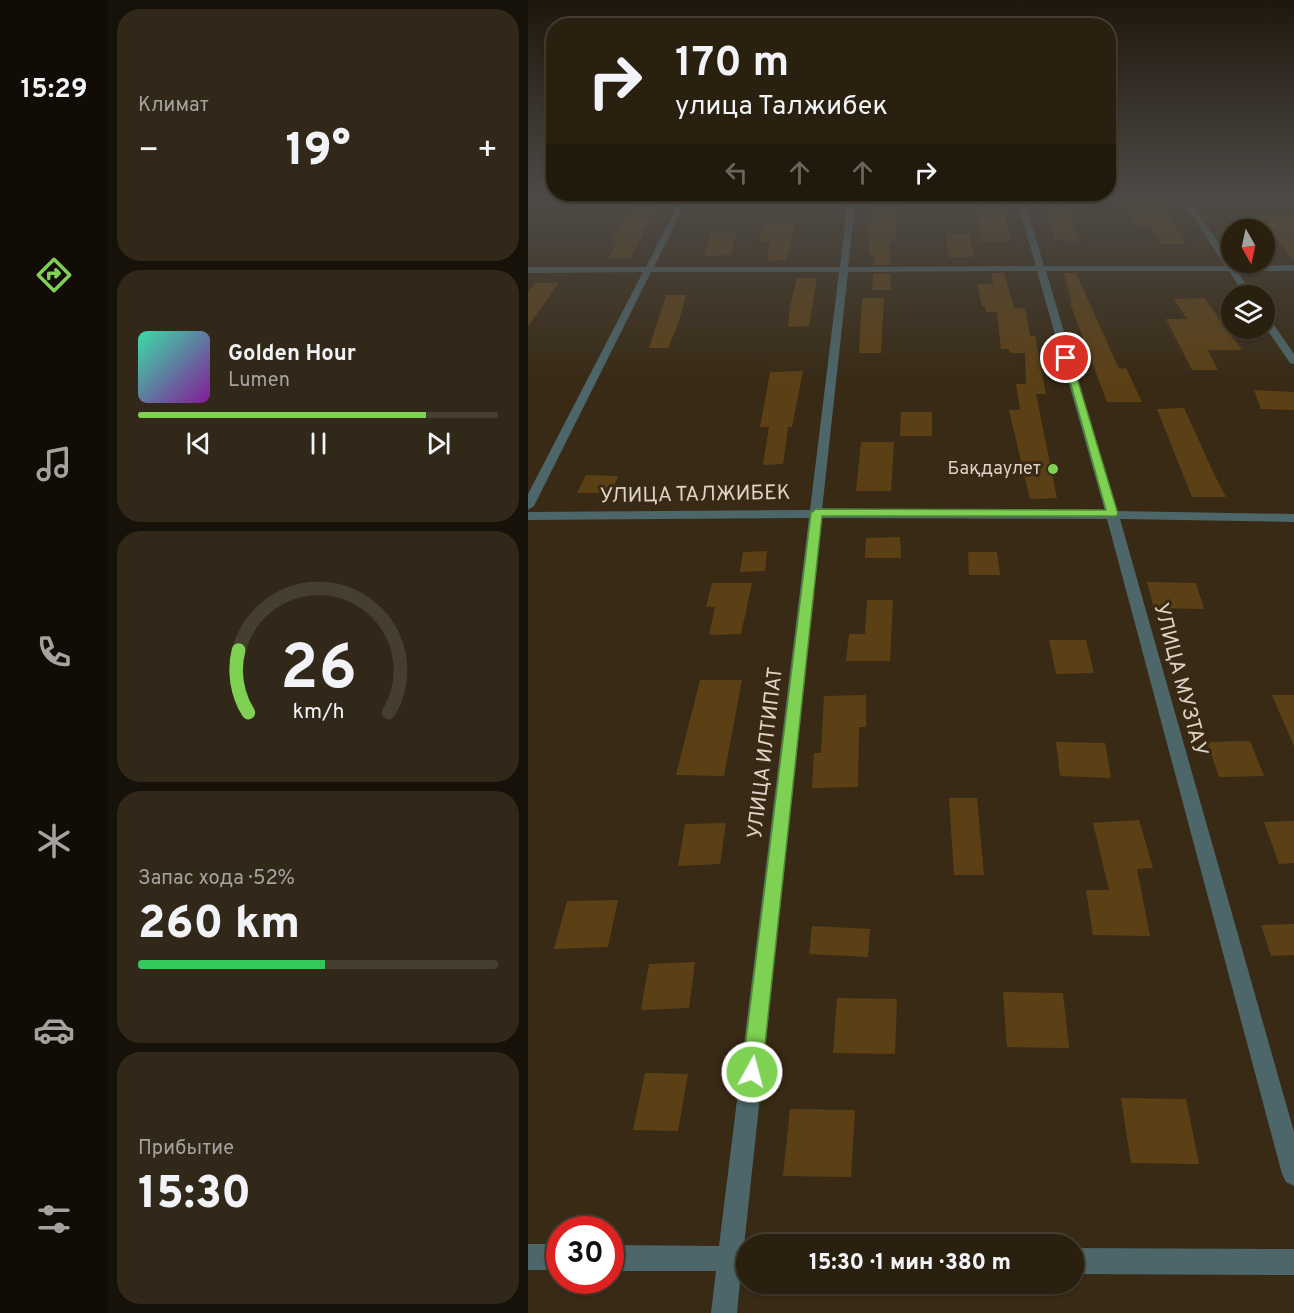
<!DOCTYPE html>
<html lang="ru">
<head>
<meta charset="utf-8">
<style>
  :root { --surface:#2a2010; --page:#322819; --text:#f1f3f6; --muted:#a5a39f; --line:#463e30; --accent:#7ed153 }
  body { margin:0; font-family:Overpass,sans-serif; background:var(--page); color:var(--text); height:100vh; display:flex; flex-direction:column; font-size:22px; white-space:nowrap }
  * { box-sizing:border-box; margin:0 }
  p { font-size:20px; color:var(--muted) }
  .icon { flex:none; width:33px; height:33px; fill:none; stroke:currentColor; stroke-width:2; stroke-linecap:round; stroke-linejoin:round }
  .map { position:relative; flex:1; overflow:hidden }
  .details { display:flex; flex-direction:column; gap:9px; padding:9px; background:#171209; width:420px }
  .details>* { flex:none }
  .guide { position:absolute; left:18px; top:18px; width:570px; height:183px; border-radius:24px; box-shadow:0 2px 4px #0004,0 0 0 2px var(--line); background:#2a2010; color:var(--text); overflow:hidden }
  .needle { width:39px; rotate:171deg }
  .tools { position:absolute; left:693px; top:219px; display:grid; gap:12px }
  .tools a { display:grid; place-items:center; width:54px; height:54px; border-radius:50%; background:var(--surface); box-shadow:0 2px 4px #0004,0 0 0 2px var(--line); font-size:30px }
  .speed { position:absolute; left:18px; top:1216px; display:flex; gap:12px; font-size:30px; font-weight:700; text-align:center }
  .speed>* { display:grid; place-content:center; width:78px; height:78px; border-radius:50%; background:var(--surface); box-shadow:0 2px 4px #0004,0 0 0 2px var(--line); line-height:1 }
  .speed .limit { border:9px solid #d22; background:#fff; color:#111 }
  .pin { position:absolute; display:grid; place-items:center; width:51px; height:51px; color:#fff; margin:-26px; border:3px solid #fff; border-radius:50%; box-shadow:0 2px 6px #0007 }
  .me { position:absolute; width:66px; margin:-33px; rotate:7deg; stroke-linejoin:round; filter:drop-shadow(0 0 4px #0008) }
  .turn { display:flex; align-items:center; gap:21px; height:126px; padding:0 30px; font-size:27px }
  .turn .icon { width:78px; height:78px; stroke-width:2.5 }
  .turn b { display:block; font-size:42px; line-height:51px }
  .lanes { display:flex; align-items:center; height:57px; padding:0 30px; background:#0003; justify-content:center; gap:30px; direction:ltr }
  .lanes .off { opacity:.35 }
  .big { font-size:45px; font-weight:800; line-height:1.1 }
  .details .tile { flex:1; display:flex; flex-direction:column; justify-content:center; gap:9px; min-width:0; padding:0 21px; border-radius:24px; background:var(--page) }
  .details .dial { align-items:center; gap:0 }
  .dial svg { height:156px; overflow:visible; fill:none; stroke:var(--line); stroke-width:7; stroke-linecap:round; text-anchor:middle }
  .dial text { fill:var(--text); stroke:none }
  .song { display:flex; align-items:center; gap:18px }
  .cover { width:72px; height:72px; border-radius:9px; background:linear-gradient(135deg,hsl(160 70% 55%),hsl(290 70% 35%)) }
  .played { height:6px; border-radius:3px; background:linear-gradient(90deg,var(--accent) 80%,var(--line) 80%) }
  .keys { display:flex; justify-content:space-around; direction:ltr }
  .heat { display:flex; justify-content:space-between; align-items:center; font-size:33px; direction:ltr }
  .charge { height:9px; border-radius:4px; background:linear-gradient(90deg,#34c759 52%,var(--line) 0) }
  .trip { position:absolute; left:208px; top:1234px; width:348px; height:60px; border-radius:30px; background:var(--surface); box-shadow:0 2px 4px #0004,0 0 0 2px var(--line); font-weight:800; line-height:60px; text-align:center }
  main { display:flex; flex:1; min-height:0 }
  .dock { display:flex; flex-direction:column; width:108px; justify-content:space-around; align-items:center; background:#110d06; color:var(--muted) }
  .dock .icon { width:42px; height:42px }
  .dock .active { color:var(--accent) }
  .dock b { font-size:27px; color:var(--text) }
  .map>svg:first-child { display:block }
  .building { fill:#5c4015 }
  .lines { fill:none; stroke-linecap:round; stroke-linejoin:round }
  .street { fill:#4c666a; fill-rule:evenodd }
  .route { fill:#7ed153; stroke:#528836; stroke-width:1.5 }
  .poi-dot { fill:#7ed153; stroke:#382a15; stroke-width:2 }
  .labels { text-anchor:middle; dominant-baseline:central; stroke-width:6; stroke-linejoin:round; paint-order:stroke }
  .far-poi-label { font-size:18px; fill:#ddd3c7; stroke:#382a15; text-anchor:end }
  .street-label { font-size:21px; fill:#ddd3c7; stroke:#382a15 }
</style>
</head>
<body>
<main>
<nav class="dock">
<b>15:29</b>
<svg class="icon active" aria-label="directions" viewBox="0 0 24 24"><path d="M12 3l9 9-9 9-9-9zM9 14v-3h6M13 9l2 2-2 2"/></svg>
<svg class="icon" aria-label="music" viewBox="0 0 24 24"><path d="M9 18V5l10-2v13"/><circle cx="6" cy="18" r="3"/><circle cx="16" cy="16" r="3"/></svg>
<svg class="icon" aria-label="phone" viewBox="0 0 24 24"><path d="M5 4h4l2 5-3 2q2 4 5 5l2-3 5 2v4C11 20 4 13 5 4z"/></svg>
<svg class="icon" aria-label="climate" viewBox="0 0 24 24"><path d="M12 3v18M4 7l16 10M4 17L20 7"/></svg>
<svg class="icon" aria-label="car" viewBox="0 0 24 24"><path d="M5 17H2v-5l4-1 3-4h7l3 4 3 1v5h-3M9 17h6M6 11h13"/><circle cx="7" cy="17" r="2"/><circle cx="17" cy="17" r="2"/></svg>
<svg class="icon" aria-label="filters" viewBox="0 0 24 24"><path d="M4 7h16M4 17h16"/><circle cx="9" cy="7" r="2"/><circle cx="15" cy="17" r="2"/></svg>
</nav>
<section class="details">
<div class="tile"><p>Климат</p>
<div class="heat"><a>−</a><b class="big">19°</b><a>+</a></div>
</div>
<div class="tile">
<div class="song"><i class="cover"></i><div><b>Golden Hour</b><p>Lumen</p></div></div>
<div class="played"></div>
<div class="keys"><svg class="icon" aria-label="previous" viewBox="0 0 24 24"><path d="M18 5L8 12l10 7zM5 5v14"/></svg><svg class="icon" aria-label="pause" viewBox="0 0 24 24"><path d="M8 5v14M16 5v14"/></svg><svg class="icon" aria-label="next" viewBox="0 0 24 24"><path d="M6 5l10 7-10 7zM19 5v14"/></svg></div>
</div>
<div class="tile dial"><svg viewBox="0 0 100 80">
<path d="M14 69A42 42 0 1 1 86 69"/>
<path d="M14 69A42 42 0 0 1 9 37" stroke="#7ed153"/>
<text x="50" y="56" font-size="32" font-weight="700">26</text>
<text x="50" y="72" font-size="11">km/h</text>
</svg></div>
<div class="tile"><p>Запас хода · 52%</p><b class="big">260 km</b><div class="charge"></div></div>
<div class="tile"><p>Прибытие</p><b class="big">15:30</b></div>
</section>
<div class="map">
<svg width="766" height="1313" viewBox="0 0 766 1313">
  <rect width="100%" height="100%" fill="#382a15"/>
  <g class="building">
    <polygon points="453,198 471,198 477,211 482,241 453,241 448,208 456,208"/>
    <polygon points="515,198 531,198 553,241 527,240"/>
    <polygon points="633,199 657,244 633,244 622,225 605,225 593,200"/>
    <polygon points="106,207 129,207 102,258 80,259 89,241 84,241"/>
    <polygon points="344,207 370,207 368,241 361,240 362,265 346,265 346,254 341,254 340,224 343,224"/>
    <polygon points="731,216 766,216 766,262"/>
    <polygon points="237,223 268,223 258,260 239,261 242,242 231,242"/>
    <polygon points="183,232 208,232 203,255 176,256"/>
    <polygon points="418,234 441,234 446,257 421,258"/>
    <polygon points="464,273 476,273 486,308 497,308 502,336 507,336 518,394 508,394 529,498 502,499 481,410 492,410 488,384 498,384 497,353 482,353 481,349 473,349 469,312 458,312 457,306 454,306 449,284 465,284"/>
    <polygon points="536,273 548,273 591,369 598,368 614,402 579,402 542,303 544,303"/>
    <polygon points="345,274 362,274 363,290 344,290"/>
    <polygon points="269,278 289,278 281,326 260,327 262,306"/>
    <polygon points="7,283 31,283 0,326 0,293"/>
    <polygon points="138,295 158,295 150,324 140,348 121,348"/>
    <polygon points="334,298 356,298 353,353 331,353"/>
    <polygon points="676,298 714,350 680,350 690,370 664,370 638,319 659,319 646,299"/>
    <polygon points="275,371 264,427 260,427 255,464 235,465 241,427 232,427 242,372"/>
    <polygon points="726,390 766,392 766,410 733,409"/>
    <polygon points="656,408 686,474 698,497 664,497 629,409"/>
    <polygon points="373,412 404,412 404,436 372,436"/>
    <polygon points="333,442 366,442 363,491 328,491"/>
    <polygon points="58,475 90,476 83,493 49,493"/>
    <polygon points="372,537 373,558 337,558 338,538"/>
    <polygon points="239,551 237,571 212,572 215,552"/>
    <polygon points="440,552 469,552 472,575 441,575"/>
    <polygon points="619,582 668,583 676,609 626,608"/>
    <polygon points="184,583 224,583 213,634 181,635 187,607 178,607"/>
    <polygon points="339,600 365,600 362,661 318,661 321,634 337,634"/>
    <polygon points="521,640 558,640 566,673 528,674"/>
    <polygon points="172,680 214,680 196,776 148,775"/>
    <polygon points="338,695 338,727 331,727 330,787 284,788 286,753 293,753 296,696"/>
    <polygon points="744,695 766,695 766,746"/>
    <polygon points="722,741 736,776 691,777 679,742"/>
    <polygon points="528,742 577,743 583,778 532,776"/>
    <polygon points="421,798 449,798 456,875 426,875"/>
    <polygon points="611,820 625,868 609,869 622,936 565,935 558,890 581,890 565,823"/>
    <polygon points="766,821 766,863 751,864 736,822"/>
    <polygon points="198,823 192,864 150,866 157,824"/>
    <polygon points="90,900 80,947 26,949 39,901"/>
    <polygon points="766,924 766,955 743,956 733,925"/>
    <polygon points="284,926 342,929 340,957 281,954"/>
    <polygon points="167,962 161,1008 113,1010 121,964"/>
    <polygon points="475,992 535,993 541,1048 479,1047"/>
    <polygon points="309,998 369,999 367,1054 305,1053"/>
    <polygon points="117,1073 160,1074 150,1131 105,1130"/>
    <polygon points="593,1098 658,1099 671,1164 603,1163"/>
    <polygon points="262,1109 327,1110 323,1177 255,1176"/>
  </g>
  <g class="lines">
    <g class="street">
      <path d="M 153,198 L 160,198 L 126,267 L 312,267 L 320,198 L 328,198 L 320,267 L 508,266 L 488,198 L 496,198 L 516,266 L 697,266 L 653,198 L 660,198 L 706,266 L 766,265 L 766,271 L 709,271 L 726,296 L 717,296 L 701,271 L 518,271 L 589,511 L 766,514 L 766,522 L 592,519 L 766,1132 L 766,1186 L 758,1182 L 754,1174 L 579,519 L 294,518 L 216,1246 L 219,1246 L 219,1272 L 213,1272 L 209,1313 L 183,1313 L 188,1271 L 82,1271 L 82,1245 L 191,1246 L 281,518 L 0,520 L 0,512 L 282,510 L 311,272 L 123,272 L 6,506 L 0,510 L 0,494 L 115,272 L 0,273 L 0,267 L 118,267 ZM 509,271 L 577,511 L 294,510 L 320,272 Z"/>
      <polygon points="736,314 739,315 766,354 766,364 762,363 736,325"/>
      <rect x="0" y="1244" width="32" height="26"/>
      <polygon points="546,1248 766,1249 766,1275 546,1274"/>
    </g>
  </g>
  <linearGradient id="sky" x2="0" y2="1"><stop stop-color="#1f170c"/><stop offset="0.52" stop-color="#4d4a46"/><stop offset="1" stop-color="#4d4a46" stop-opacity="0"/></linearGradient>
  <rect width="766" height="382" fill="url(#sky)"/>
  <polygon class="route" points="535,356 543,358 590,514 588,516 294,516 234,1072 231,1079 224,1082 217,1079 214,1072 283,513 288,509 578,510"/>
  <circle class="poi-dot" cx="525" cy="469" r="6"/>
  <g class="labels">
    <g class="far-poi-label">
      <text x="513" y="469">Бақдаулет</text>
    </g>
    <g class="street-label">
      <text transform="translate(167 495) rotate(-1)">УЛИЦА ТАЛЖИБЕК</text>
      <text transform="translate(652 680) rotate(75)">УЛИЦА МУЗТАУ</text>
      <text transform="translate(238 753) rotate(-83)">УЛИЦА ИЛТИПАТ</text>
    </g>
  </g>
</svg>
<div class="tools">
<a><svg class="needle" viewBox="-14 -14 28 28"><path d="M0-13l5 13h-10z" fill="#e53935"/><path d="M0 13l5-13h-10z" fill="#a5a39f"/></svg></a>
<a><svg class="icon" aria-label="layers" viewBox="0 0 24 24"><path d="M12 4l9 5-9 5-9-5zM3 14l9 5 9-5"/></svg></a>
</div>
<div class="speed"><div class="limit">30</div></div>
<div class="pin" style="left:538px;top:358px;background:#d93025"><svg class="icon" aria-label="arrive" viewBox="0 0 24 24"><path d="M6 21V4h12l-3 4 3 4H6"/></svg></div>
<svg class="me" style="left:224px;top:1072px" viewBox="-20 -20 40 40"><circle r="17" fill="#7ed153" stroke="#fff" stroke-width="3"/><path d="M0-11L8 9 0 5-8 9z" fill="#fff"/></svg>
<div class="trip">15:30 · 1 мин · 380 m</div>
<div class="guide">
<div class="turn"><svg class="icon" aria-label="right" viewBox="0 0 24 24"><path d="M7 20v-9h11M14 6l5 5-5 5"/></svg><div><b>170 m</b>улица Талжибек</div></div>
<div class="lanes"><svg class="icon off" aria-label="left" viewBox="0 0 24 24"><path d="M17 20v-9H6M10 6l-5 5 5 5"/></svg><svg class="icon off" aria-label="ahead" viewBox="0 0 24 24"><path d="M12 20V5M6 11l6-6 6 6"/></svg><svg class="icon off" aria-label="ahead" viewBox="0 0 24 24"><path d="M12 20V5M6 11l6-6 6 6"/></svg><svg class="icon" aria-label="right" viewBox="0 0 24 24"><path d="M7 20v-9h11M14 6l5 5-5 5"/></svg></div>
</div>
</div>
</main>
</body>
</html>
